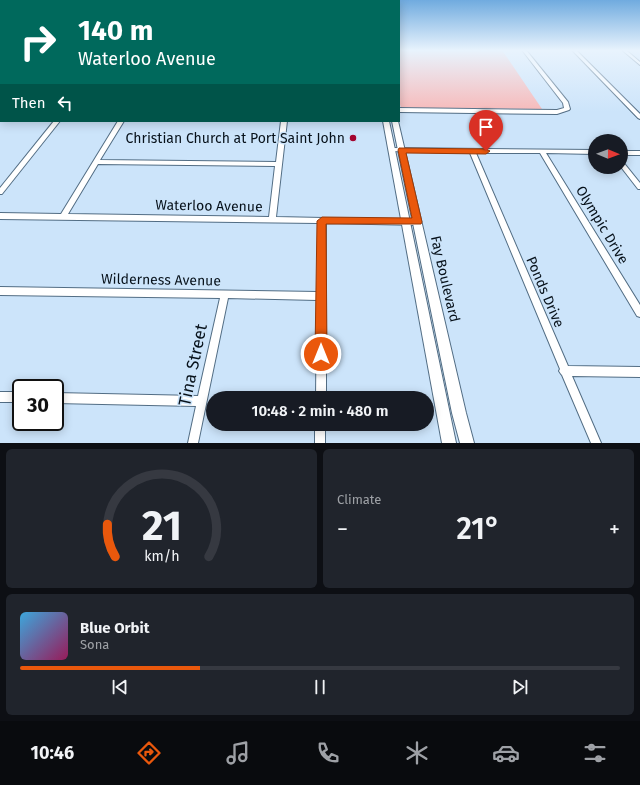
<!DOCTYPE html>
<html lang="en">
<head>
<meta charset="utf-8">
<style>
  :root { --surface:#171b24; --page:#20242c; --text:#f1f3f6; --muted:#9ea1a6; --line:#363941; --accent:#ea580c }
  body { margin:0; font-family:"Fira Sans",sans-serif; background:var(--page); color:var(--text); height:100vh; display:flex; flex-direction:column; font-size:15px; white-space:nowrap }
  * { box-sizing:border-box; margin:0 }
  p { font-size:13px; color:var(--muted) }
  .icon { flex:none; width:22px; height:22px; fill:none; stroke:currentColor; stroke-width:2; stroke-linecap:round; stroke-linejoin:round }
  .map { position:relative; height:443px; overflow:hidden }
  .panel { display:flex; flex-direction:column; gap:6px; padding:6px; background:#0d0f14; flex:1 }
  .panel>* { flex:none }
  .top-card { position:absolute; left:0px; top:0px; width:400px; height:122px; box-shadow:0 2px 10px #0003; background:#00695c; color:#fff; overflow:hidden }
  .needle { width:26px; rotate:91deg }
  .buttons { position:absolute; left:588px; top:134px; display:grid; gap:8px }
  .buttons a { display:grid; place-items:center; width:40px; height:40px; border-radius:50%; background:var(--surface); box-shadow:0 2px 10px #0003; font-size:20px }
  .speed { position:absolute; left:12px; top:379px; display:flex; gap:8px; font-size:20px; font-weight:700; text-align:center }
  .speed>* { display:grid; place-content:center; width:52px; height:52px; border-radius:50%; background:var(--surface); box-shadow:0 2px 10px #0003; line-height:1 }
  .speed .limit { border:2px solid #111; border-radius:6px; background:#fff; color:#111 }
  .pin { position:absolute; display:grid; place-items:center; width:34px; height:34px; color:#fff; margin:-41px -17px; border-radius:50% 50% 50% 0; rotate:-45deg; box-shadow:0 0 4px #0007 }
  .pin .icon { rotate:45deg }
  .me { position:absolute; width:44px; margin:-22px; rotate:0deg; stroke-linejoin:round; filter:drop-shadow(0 0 3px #0008) }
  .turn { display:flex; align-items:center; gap:14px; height:84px; padding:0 12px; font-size:18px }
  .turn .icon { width:52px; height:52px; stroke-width:2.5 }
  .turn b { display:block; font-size:28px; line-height:34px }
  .then { display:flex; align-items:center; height:38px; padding:0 12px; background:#0003; gap:8px; font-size:15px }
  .big { font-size:30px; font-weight:600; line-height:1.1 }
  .panel .tile { flex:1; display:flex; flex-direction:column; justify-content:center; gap:6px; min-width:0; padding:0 14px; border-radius:6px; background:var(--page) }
  .panel .dial { align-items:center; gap:0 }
  .dial svg { height:104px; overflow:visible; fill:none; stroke:var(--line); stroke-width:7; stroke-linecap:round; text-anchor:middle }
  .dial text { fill:var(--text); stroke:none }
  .song { display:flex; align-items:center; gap:12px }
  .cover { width:48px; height:48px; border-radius:6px; background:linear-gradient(135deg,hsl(200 70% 55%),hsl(330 70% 35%)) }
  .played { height:4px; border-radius:2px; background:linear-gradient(90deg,var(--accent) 30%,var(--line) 30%) }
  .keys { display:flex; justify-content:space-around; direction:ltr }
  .heat { display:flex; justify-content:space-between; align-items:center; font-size:22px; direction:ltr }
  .panel .tiles { flex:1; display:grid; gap:6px; grid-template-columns:1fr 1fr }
  .tile:last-child { grid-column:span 2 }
  .trip { position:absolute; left:206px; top:391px; width:228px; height:40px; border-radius:20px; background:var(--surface); box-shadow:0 2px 10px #0003; font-weight:600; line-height:40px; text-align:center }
  .dock { display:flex; height:64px; justify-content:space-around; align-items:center; background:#090b0e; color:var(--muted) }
  .dock .icon { width:28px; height:28px }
  .dock .active { color:var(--accent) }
  .dock b { font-size:18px; color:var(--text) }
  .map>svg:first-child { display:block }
  .green { fill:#f7b9b9 }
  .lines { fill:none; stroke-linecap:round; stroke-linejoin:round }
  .minor-casing { stroke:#526d84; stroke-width:2 }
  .secondary-casing { stroke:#526d84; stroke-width:2 }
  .minor { fill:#fff; fill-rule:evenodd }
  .secondary { fill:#fff; fill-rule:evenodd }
  .route { fill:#ea580c; stroke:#983908 }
  .poi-dot { fill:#a3042e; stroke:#cce4fa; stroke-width:1.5 }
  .labels { text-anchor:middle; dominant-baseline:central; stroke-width:3; stroke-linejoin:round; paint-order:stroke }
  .poi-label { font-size:14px; fill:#07111a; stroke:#cce4fa; text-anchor:end }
  .street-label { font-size:14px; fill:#07111a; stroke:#cce4fa }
  .near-street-label { font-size:17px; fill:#07111a; stroke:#cce4fa }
</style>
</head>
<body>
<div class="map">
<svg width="640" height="443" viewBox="0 0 640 443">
  <rect width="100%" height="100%" fill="#cce4fa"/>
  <polygon class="green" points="399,50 502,50 542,109 401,108 399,101"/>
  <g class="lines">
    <g class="minor-casing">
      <g id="minor">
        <polygon points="522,50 526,50 568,102 570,109 569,110 557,114 399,112 399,108 557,110 564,108 563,103"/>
        <polygon points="572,50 576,50 640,114 640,119 638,118"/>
        <polygon points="622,50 626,50 640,62 640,65"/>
        <rect x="0" y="63" width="1" height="2"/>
        <polygon points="1,112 1,116 0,117 0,113"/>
        <polygon points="54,121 60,121 2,194 0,194 0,188"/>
        <path d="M 118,121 L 124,121 L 100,160 L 276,162 L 281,121 L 287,121 L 276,217 L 419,220 L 421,222 L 419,224 L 417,225 L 326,223 L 326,398 L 316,398 L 317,300 L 228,298 L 198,443 L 188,443 L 196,406 L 55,403 L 55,393 L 198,396 L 220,298 L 0,295 L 0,287 L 318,292 L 318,223 L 0,219 L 0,213 L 61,214 ZM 98,164 L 275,166 L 269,217 L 68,214 Z"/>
        <polygon points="391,148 595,150 595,154 546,153 640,305 640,317 637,316 540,153 476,153 568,366 640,367 640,377 572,376 601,443 591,443 562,375 561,374 559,371 560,369 470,153 389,151 389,149"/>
        <rect x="621" y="151" width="19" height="4"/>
        <polygon points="621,161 623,162 640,183 640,189 638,189 621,167"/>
        <rect x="0" y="392" width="21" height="10"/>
        <rect x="315" y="424" width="10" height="19"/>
      </g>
    </g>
    <g class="secondary-casing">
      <g id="secondary">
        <polygon points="383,121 389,121 456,443 442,443"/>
        <polygon points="392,121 398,121 466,413 474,443 460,443 452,413"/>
      </g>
    </g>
    <use href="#minor" class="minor"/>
    <use href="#secondary" class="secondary"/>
  </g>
  <linearGradient id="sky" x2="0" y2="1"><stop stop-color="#70abdf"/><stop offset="0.45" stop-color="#e8f3fd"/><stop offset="1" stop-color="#e8f3fd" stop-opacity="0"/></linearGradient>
  <rect width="640" height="112" fill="url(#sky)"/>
  <polygon class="route" points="399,148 486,149 490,151 486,154 406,153 422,222 421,224 326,224 327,354 325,358 321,360 317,358 315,354 317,221 322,217 412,218 398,150"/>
  <circle class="poi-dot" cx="353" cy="138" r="4"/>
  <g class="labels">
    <g class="poi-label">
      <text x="345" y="138">Christian Church at Port Saint John</text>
    </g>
    <g class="street-label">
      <text transform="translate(209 206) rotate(1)">Waterloo Avenue</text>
      <text transform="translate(602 225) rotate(59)">Olympic Drive</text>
      <text transform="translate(445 279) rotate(77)">Fay Boulevard</text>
      <text transform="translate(161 280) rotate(1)">Wilderness Avenue</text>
      <text transform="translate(545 292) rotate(67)">Ponds Drive</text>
    </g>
    <g class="near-street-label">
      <text transform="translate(193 365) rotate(-78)">Tina Street</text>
    </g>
  </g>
</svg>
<div class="buttons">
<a><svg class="needle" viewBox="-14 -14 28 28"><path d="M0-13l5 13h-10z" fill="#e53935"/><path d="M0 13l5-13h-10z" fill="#9ea1a6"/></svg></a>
</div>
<div class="speed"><div class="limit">30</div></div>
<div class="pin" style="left:486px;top:151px;background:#d93025"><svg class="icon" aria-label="arrive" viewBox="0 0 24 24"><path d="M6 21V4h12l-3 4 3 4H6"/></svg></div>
<svg class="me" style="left:321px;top:354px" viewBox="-20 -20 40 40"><circle r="17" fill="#ea580c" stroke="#fff" stroke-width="3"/><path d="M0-11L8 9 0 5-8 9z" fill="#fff"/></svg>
<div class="trip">10:48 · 2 min · 480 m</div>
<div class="top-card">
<div class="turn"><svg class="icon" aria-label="right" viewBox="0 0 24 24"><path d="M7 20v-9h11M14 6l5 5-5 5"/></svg><div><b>140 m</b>Waterloo Avenue</div></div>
<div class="then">Then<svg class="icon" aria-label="left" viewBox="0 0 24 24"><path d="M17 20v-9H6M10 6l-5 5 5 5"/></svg></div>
</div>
</div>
<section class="panel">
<div class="tiles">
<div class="tile dial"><svg viewBox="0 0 100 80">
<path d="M14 69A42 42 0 1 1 86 69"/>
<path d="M14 69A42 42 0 0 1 8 44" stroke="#ea580c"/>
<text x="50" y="56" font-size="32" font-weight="700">21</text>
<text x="50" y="72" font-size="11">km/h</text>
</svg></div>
<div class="tile"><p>Climate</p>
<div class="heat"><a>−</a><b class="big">21°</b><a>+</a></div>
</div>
<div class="tile">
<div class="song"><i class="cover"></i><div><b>Blue Orbit</b><p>Sona</p></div></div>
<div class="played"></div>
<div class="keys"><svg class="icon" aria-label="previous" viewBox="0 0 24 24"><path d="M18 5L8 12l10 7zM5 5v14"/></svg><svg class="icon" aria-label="pause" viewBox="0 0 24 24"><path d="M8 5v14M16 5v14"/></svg><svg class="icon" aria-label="next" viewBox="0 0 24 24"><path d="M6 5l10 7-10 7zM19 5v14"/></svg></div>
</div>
</div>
</section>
<nav class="dock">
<b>10:46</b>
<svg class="icon active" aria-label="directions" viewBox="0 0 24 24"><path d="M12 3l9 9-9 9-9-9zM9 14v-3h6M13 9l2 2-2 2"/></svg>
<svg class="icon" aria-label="music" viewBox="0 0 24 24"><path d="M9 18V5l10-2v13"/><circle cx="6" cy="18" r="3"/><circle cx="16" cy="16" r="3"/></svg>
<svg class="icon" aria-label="phone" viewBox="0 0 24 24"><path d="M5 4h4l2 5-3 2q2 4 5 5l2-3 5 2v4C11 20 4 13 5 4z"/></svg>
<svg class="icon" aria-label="climate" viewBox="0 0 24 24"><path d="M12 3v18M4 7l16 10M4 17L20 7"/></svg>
<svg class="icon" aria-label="car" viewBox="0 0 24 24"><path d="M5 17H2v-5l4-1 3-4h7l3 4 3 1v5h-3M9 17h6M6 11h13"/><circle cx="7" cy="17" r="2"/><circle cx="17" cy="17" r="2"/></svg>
<svg class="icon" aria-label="filters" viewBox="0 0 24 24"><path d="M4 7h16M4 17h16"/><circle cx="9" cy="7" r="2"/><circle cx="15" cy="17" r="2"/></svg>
</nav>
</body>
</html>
